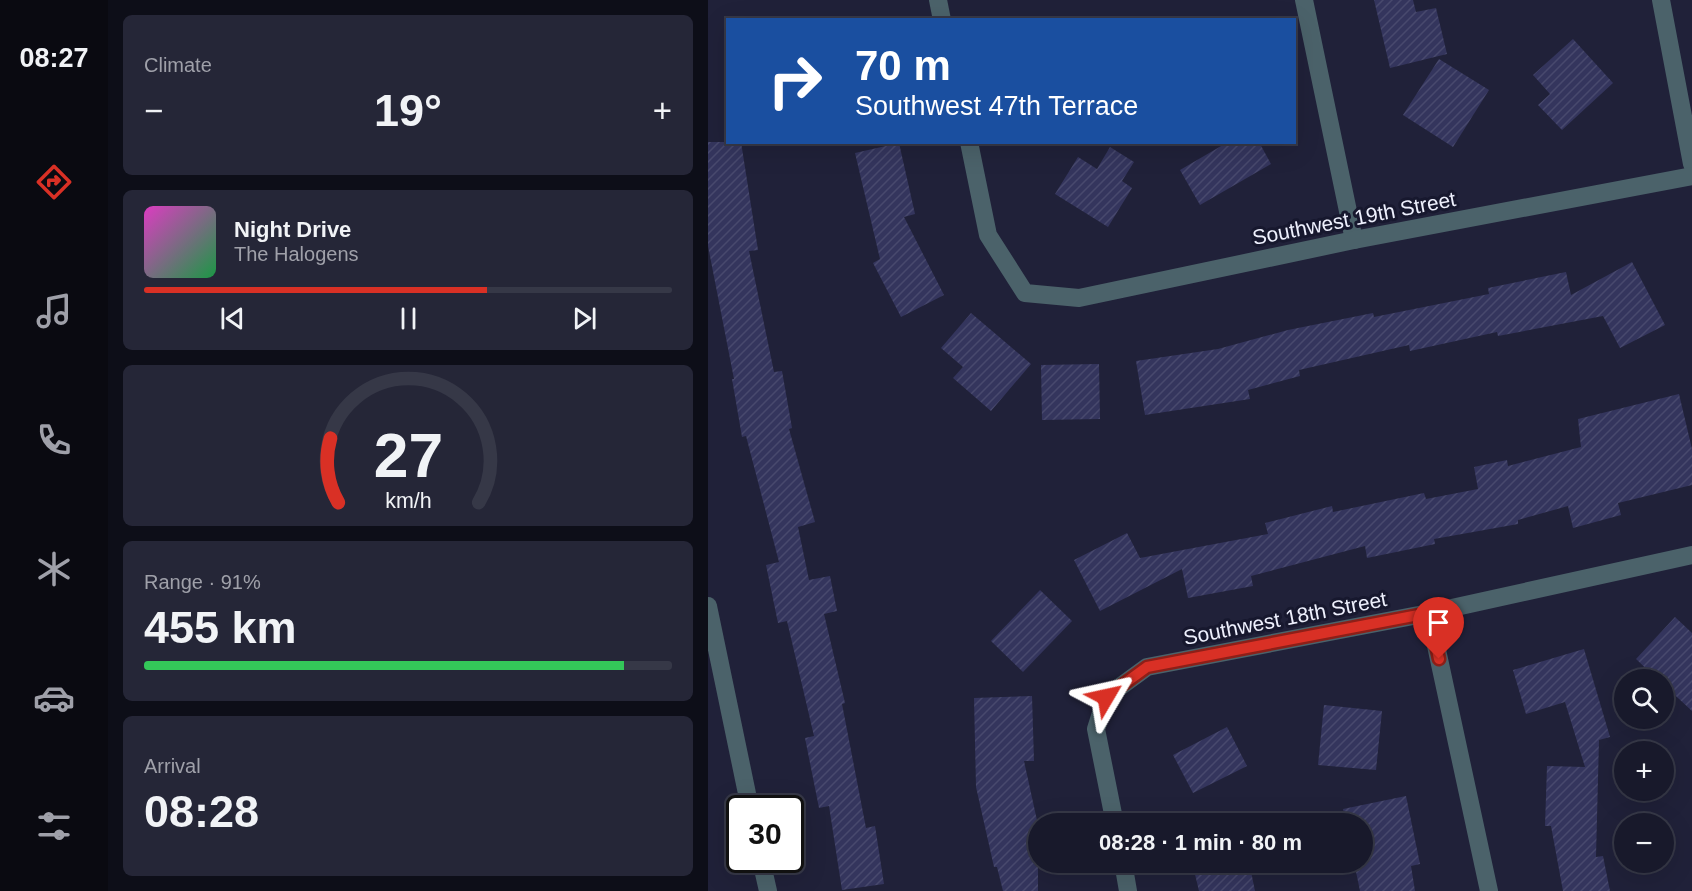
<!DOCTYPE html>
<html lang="en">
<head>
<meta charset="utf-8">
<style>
  :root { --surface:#18192b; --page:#252637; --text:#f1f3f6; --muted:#9fa0a9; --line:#363847; --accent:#d93025 }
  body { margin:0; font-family:Helvetica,sans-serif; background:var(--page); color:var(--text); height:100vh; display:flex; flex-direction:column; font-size:22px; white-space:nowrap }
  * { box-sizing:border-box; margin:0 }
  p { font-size:20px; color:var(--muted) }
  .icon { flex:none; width:33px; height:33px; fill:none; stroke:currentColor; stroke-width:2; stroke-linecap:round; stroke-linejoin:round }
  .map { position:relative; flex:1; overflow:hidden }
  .sheet { display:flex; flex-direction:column; gap:15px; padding:15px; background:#0d0e18; width:600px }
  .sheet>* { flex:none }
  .banner { position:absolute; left:18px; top:18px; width:570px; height:126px; border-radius:0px; box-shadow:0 6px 24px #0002,0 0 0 2px var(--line); background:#1a4fa0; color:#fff; overflow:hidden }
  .fabs { position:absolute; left:906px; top:669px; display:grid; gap:12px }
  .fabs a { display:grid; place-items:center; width:60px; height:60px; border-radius:50%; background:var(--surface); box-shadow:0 6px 24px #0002,0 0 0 2px var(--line); font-size:30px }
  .speed { position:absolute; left:18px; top:795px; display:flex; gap:12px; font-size:30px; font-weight:700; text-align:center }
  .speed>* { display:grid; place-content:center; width:78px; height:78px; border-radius:50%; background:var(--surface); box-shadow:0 6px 24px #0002,0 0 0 2px var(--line); line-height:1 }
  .speed .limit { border:3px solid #111; border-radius:9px; background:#fff; color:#111 }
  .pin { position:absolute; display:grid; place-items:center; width:51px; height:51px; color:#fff; margin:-62px -26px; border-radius:50% 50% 50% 0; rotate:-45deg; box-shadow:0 0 6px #0007 }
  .pin .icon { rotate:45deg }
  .me { position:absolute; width:66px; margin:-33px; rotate:54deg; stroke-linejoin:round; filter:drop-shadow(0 0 4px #0008) }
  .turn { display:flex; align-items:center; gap:21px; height:126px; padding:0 30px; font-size:27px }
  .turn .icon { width:78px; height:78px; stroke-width:2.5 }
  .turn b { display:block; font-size:42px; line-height:51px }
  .big { font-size:45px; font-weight:600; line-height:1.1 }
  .sheet .card { flex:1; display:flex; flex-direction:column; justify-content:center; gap:9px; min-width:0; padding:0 21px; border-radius:9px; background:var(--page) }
  .sheet .dial { align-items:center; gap:0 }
  .dial svg { height:156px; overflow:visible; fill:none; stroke:var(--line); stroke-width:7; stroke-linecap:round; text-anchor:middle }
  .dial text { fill:var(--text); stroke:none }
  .song { display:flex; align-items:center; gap:18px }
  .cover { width:72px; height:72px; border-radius:9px; background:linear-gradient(135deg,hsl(310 70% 55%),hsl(140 70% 35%)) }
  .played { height:6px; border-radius:3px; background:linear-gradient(90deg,var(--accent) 65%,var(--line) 65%) }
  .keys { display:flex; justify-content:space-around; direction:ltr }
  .heat { display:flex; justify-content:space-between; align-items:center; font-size:33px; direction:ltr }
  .charge { height:9px; border-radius:4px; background:linear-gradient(90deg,#34c759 91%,var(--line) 0) }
  .trip { position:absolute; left:320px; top:813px; width:345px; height:60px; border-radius:30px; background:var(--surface); box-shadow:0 6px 24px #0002,0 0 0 2px var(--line); font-weight:600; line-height:60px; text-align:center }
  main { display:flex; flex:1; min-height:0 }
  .menu { display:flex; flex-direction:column; width:108px; justify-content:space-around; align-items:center; background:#0a0a11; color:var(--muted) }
  .menu .icon { width:42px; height:42px }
  .menu .selected { color:var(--accent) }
  .menu b { font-size:27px; color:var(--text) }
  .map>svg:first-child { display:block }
  .building { fill:url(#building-hatch) }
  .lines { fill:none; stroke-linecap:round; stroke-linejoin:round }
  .street { stroke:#4b626a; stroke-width:18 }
  .route-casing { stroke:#8d1f18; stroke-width:15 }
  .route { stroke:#d93025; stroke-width:10 }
  .labels { text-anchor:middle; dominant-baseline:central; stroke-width:6; stroke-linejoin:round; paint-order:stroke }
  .street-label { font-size:21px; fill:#eef0fd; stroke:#17182e }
</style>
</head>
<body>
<main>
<nav class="menu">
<b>08:27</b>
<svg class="icon selected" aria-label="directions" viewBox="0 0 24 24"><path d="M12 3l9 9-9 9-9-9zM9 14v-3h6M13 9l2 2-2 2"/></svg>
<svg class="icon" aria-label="music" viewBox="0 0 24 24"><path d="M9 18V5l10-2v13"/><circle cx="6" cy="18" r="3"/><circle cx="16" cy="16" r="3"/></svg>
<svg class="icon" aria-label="phone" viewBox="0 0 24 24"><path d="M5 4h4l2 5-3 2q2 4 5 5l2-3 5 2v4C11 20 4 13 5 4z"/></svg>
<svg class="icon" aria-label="climate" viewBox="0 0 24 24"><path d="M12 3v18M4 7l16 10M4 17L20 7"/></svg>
<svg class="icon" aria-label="car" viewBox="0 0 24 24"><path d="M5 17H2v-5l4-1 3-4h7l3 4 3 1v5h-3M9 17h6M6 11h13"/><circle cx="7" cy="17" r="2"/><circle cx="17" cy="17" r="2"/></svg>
<svg class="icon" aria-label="filters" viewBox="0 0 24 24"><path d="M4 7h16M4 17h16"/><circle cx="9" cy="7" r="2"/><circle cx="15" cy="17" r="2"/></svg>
</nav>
<section class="sheet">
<div class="card"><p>Climate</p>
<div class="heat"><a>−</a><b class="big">19°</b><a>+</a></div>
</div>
<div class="card">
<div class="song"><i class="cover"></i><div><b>Night Drive</b><p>The Halogens</p></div></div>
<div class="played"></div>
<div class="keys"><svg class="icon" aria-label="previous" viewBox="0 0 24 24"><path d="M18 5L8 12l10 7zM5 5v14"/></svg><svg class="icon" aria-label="pause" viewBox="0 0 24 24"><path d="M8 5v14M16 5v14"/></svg><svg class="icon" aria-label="next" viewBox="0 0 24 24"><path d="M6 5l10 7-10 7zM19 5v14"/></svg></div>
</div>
<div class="card dial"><svg viewBox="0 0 100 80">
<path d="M14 69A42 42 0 1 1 86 69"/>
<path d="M14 69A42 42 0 0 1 10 36" stroke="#d93025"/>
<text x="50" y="56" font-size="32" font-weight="700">27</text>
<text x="50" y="72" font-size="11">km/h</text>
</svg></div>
<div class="card"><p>Range · 91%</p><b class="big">455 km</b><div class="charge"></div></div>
<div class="card"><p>Arrival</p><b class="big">08:28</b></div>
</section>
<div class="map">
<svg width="984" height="891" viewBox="0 0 984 891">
  <defs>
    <pattern id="building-hatch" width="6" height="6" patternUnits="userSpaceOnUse" patternTransform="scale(1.5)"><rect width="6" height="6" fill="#34355d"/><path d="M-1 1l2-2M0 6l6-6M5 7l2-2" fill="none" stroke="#48496d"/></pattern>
  </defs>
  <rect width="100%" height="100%" fill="#202139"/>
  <g class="building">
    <polygon points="666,0 705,0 708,12 728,8 739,54 682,68"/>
    <polygon points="865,39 905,83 854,130 830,105 842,94 825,75"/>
    <polygon points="731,59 781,90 745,147 695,115"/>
    <polygon points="0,142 33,142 50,250 41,251 66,372 74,371 84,428 81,429 107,522 90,527 101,580 122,576 129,611 116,614 137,703 134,704 158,828 167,826 176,884 134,890 121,806 111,808 97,738 106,736 79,621 70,623 58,565 71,562 38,436 34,437 24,379 26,379 0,246"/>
    <polygon points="520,142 551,142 563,164 492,205 472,170"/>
    <polygon points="191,143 207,214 196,217 236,295 193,317 165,263 172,259 147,153"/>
    <polygon points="402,147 426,162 414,181 424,188 400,227 347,194 370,157 389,169"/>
    <polygon points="924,262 957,325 912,348 895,316 790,336 789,332 702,351 701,345 591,370 592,376 540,390 542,399 437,415 428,361 510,349 580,330 665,313 666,317 781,294 780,288 858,272 863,295"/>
    <polygon points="263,313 323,364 283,411 245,378 255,367 233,348"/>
    <polygon points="391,364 392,419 334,420 333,365"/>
    <polygon points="971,394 984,449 984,485 910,503 913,515 865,528 860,506 810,520 810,524 726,539 727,544 659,558 657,546 543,576 545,586 480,598 474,569 392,611 366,560 419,533 432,558 560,534 557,523 624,506 625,512 716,493 718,499 770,489 766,467 799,460 800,466 873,447 870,419"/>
    <polygon points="332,590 364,621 315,672 283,641"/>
    <polygon points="967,617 984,633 984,711 956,685 956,680 950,680 928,659"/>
    <polygon points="876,649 902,737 891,740 888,857 895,856 902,891 855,891 843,826 837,826 839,766 877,767 857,702 818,714 805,670"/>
    <polygon points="324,696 326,761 316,761 330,825 330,891 295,891 289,867 286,867 268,787 266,698"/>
    <polygon points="616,705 674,711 668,770 610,765"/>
    <polygon points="519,727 539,766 485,793 465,755"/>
    <polygon points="698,796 712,864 703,866 707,891 652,891 646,862 654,862 654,824 638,824 635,809"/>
    <polygon points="484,862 541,862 547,891 491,891"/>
  </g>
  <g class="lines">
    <g class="street">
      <polyline points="230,0 234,20"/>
      <polyline points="596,0 646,240"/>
      <polyline points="953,0 984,164"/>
      <polyline points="261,142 280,235 317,293 371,298 646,240 984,176"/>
      <polyline points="0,606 42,808"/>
      <polyline points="721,613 781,891"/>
      <polyline points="407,824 388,729 398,697 439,667 721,613 984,555"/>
      <polyline points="53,860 60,891"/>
      <polyline points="415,862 420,891"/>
    </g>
  </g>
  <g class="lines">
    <g class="route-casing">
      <polyline id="route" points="398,697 439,667 721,613 731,659"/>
    </g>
    <use href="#route" class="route"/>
  </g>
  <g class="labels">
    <g class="street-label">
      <text transform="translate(646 218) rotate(-11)">Southwest 19th Street</text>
      <text transform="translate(577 618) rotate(-11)">Southwest 18th Street</text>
    </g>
  </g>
</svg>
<div class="fabs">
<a><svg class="icon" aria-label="search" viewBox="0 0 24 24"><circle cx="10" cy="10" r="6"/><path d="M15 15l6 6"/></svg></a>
<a>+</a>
<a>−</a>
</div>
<div class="speed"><div class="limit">30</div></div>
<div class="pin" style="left:731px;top:659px;background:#d93025"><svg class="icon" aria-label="arrive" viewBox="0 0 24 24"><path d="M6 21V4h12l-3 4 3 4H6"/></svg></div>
<svg class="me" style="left:398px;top:697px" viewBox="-20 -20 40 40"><path d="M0-17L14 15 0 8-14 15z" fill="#d93025" stroke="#fff" stroke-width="4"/></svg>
<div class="trip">08:28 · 1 min · 80 m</div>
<div class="banner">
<div class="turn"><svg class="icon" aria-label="right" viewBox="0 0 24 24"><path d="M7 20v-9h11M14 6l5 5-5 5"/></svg><div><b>70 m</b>Southwest 47th Terrace</div></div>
</div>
</div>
</main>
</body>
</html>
